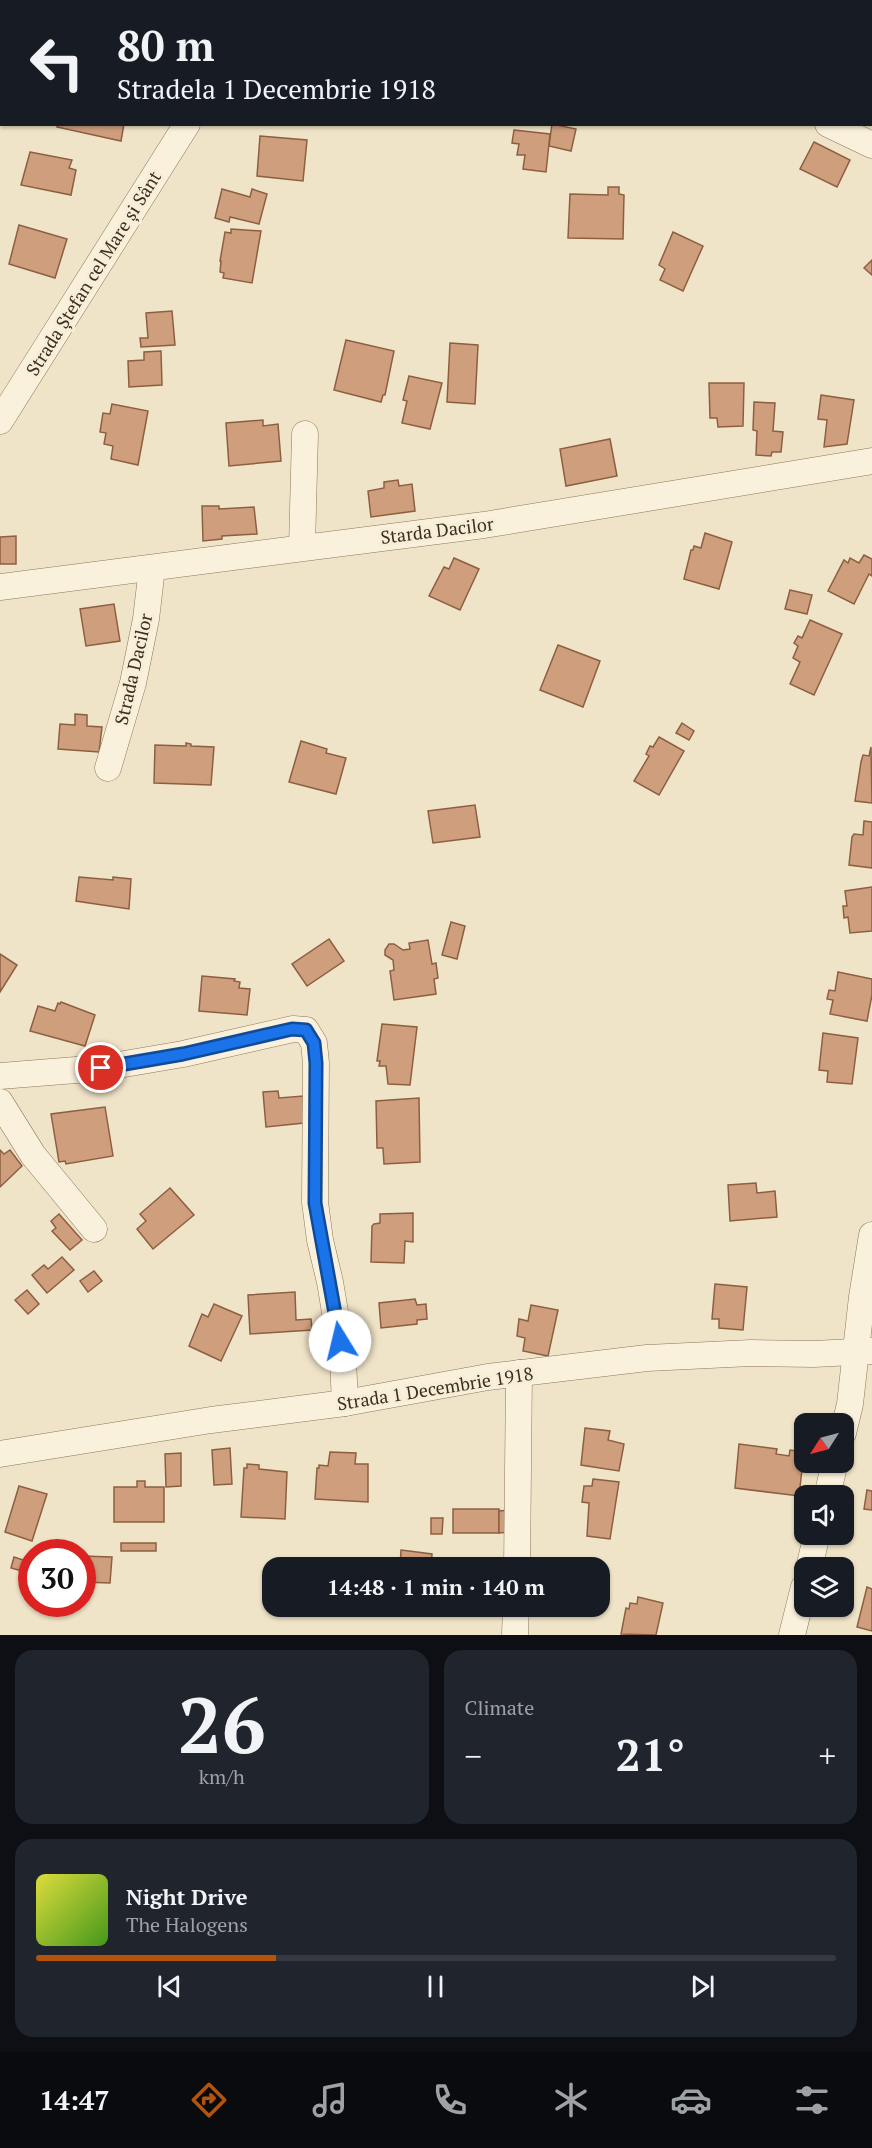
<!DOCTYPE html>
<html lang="en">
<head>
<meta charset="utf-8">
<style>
  :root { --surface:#171b24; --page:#20242c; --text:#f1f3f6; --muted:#9ea1a6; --line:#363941; --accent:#b45309 }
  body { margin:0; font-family:"PT Serif",serif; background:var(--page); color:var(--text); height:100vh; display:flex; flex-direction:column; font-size:22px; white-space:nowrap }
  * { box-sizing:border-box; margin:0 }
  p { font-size:20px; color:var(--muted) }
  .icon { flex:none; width:33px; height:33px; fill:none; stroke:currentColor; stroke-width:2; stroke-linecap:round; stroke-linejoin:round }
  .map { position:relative; height:1635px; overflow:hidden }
  .panel { display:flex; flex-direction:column; gap:15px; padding:15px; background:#0d0f14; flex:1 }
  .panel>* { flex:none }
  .banner { position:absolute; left:0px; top:0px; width:873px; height:126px; box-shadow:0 2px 4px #0004; background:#171b24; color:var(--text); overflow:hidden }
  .needle { width:39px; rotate:234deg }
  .buttons { position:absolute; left:794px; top:1413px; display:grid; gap:12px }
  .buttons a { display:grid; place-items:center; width:60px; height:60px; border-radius:12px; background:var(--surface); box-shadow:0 2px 4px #0004; font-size:30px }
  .speed { position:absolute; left:18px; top:1539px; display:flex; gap:12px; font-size:30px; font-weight:700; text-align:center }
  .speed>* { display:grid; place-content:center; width:78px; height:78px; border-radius:50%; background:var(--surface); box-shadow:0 2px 4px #0004; line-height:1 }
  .speed .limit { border:9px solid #d22; background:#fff; color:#111 }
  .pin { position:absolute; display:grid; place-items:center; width:51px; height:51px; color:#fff; margin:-26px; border:3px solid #fff; border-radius:50%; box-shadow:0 2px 6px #0007 }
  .me { position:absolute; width:66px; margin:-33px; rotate:351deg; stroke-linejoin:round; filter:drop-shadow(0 0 4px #0008) }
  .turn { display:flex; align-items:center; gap:21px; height:126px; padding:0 18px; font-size:27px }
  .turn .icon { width:78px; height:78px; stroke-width:2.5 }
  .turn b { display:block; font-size:42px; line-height:51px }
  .big { font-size:45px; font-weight:700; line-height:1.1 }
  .panel .widget { flex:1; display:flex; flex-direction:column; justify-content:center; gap:9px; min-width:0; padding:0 21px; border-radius:18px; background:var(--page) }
  .panel .dial { align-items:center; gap:0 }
  .dial b { font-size:78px; line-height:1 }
  .song { display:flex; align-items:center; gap:18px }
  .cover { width:72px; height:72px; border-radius:9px; background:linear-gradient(135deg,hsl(60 70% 55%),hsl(100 70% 35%)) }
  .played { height:6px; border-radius:3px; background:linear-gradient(90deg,var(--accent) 30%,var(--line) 30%) }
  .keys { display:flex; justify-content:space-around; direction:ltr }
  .heat { display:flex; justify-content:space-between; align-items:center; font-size:33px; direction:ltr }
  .panel .tiles { flex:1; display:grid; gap:15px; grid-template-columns:1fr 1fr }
  .widget:last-child { grid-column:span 2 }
  .trip { position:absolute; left:262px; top:1557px; width:348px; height:60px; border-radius:18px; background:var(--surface); box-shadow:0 2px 4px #0004; font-weight:700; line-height:60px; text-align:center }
  .dock { display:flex; height:96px; justify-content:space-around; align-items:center; background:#090b0e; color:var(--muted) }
  .dock .icon { width:42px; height:42px }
  .dock .active { color:var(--accent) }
  .dock b { font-size:27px; color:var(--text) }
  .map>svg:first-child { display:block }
  .building { fill:#cf9f7d; stroke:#8d5f41; stroke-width:1.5 }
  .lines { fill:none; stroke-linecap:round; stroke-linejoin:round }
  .minor-casing { stroke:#8d765c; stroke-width:27 }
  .minor { stroke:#faf1dc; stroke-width:26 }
  .route-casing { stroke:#114b97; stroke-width:15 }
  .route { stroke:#1a73e8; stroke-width:10 }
  .labels { text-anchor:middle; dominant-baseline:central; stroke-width:6; stroke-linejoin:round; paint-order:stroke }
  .street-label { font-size:18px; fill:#3d2e20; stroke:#f7eed8 }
</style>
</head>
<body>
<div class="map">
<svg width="872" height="1635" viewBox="0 0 872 1635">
  <rect width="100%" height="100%" fill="#f0e4c8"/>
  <g class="building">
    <polygon points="58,124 124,124 121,141 57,127"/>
    <polygon points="552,124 576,129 571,151 549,146"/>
    <polygon points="514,130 550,134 546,172 523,169 525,155 517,155 519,144 512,143"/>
    <polygon points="260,136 307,140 303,181 257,176"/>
    <polygon points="814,142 850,160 837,187 800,169"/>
    <polygon points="30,152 72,160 69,168 76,170 71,195 21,185"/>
    <polygon points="608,187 619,187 619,194 624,195 623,239 568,238 570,194 608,195"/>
    <polygon points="222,189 250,197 252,189 267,194 259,224 230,217 229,222 215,218"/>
    <polygon points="19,225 67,239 55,278 9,264"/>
    <polygon points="231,229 261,231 252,283 223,278 224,273 220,272 221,261 220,261 225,232 231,233"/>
    <polygon points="673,232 703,246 683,291 660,280 665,269 659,265"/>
    <polygon points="872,260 872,275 864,268"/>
    <polygon points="172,311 175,345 141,347 140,338 148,338 146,313"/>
    <polygon points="346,340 394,351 385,395 383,395 381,402 334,390"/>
    <polygon points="450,343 478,345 475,404 447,402"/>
    <polygon points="161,351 162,385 129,387 128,361 144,360 144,352"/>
    <polygon points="409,376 442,383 430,429 402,423 407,401 403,400"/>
    <polygon points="709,383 744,383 743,426 718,427 717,418 710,418"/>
    <polygon points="821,395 854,400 847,444 824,447 827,420 818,419"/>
    <polygon points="754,402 775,403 773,431 783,432 781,452 772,452 771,456 756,455 757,431 753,430"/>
    <polygon points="112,404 148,411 138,465 111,459 113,446 104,444 106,433 100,432 103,413 110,414"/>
    <polygon points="263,420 263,426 278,424 281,461 229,466 226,423"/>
    <polygon points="610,439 617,476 566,486 560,449"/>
    <polygon points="398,480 399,486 412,484 415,511 371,517 368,491 384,488 384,482"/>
    <polygon points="202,506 219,506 219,509 254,507 257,534 222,536 222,539 203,541"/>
    <polygon points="705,533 732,542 719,589 684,579 691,550 693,550 694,546 701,548"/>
    <polygon points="16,536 16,564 0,564 0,537"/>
    <polygon points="864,555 872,559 872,576 869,574 854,604 828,591 844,560 848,563 850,558 859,563"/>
    <polygon points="454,558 479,569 460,610 429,596 444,567 449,569"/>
    <polygon points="790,590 812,595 807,614 785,609"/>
    <polygon points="114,604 120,641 86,646 80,609"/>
    <polygon points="810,620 842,634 814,695 790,684 800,662 793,658 798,646 794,643 798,636 802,638"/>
    <polygon points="558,645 600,661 583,707 540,690"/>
    <polygon points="75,714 87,715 87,726 102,727 99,752 58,749 60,724 75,725"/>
    <polygon points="682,723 694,731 689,740 676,733"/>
    <polygon points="659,737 684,751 659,795 634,781 649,756 646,754 650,746 653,747"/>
    <polygon points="301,741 327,749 326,753 346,758 336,794 289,782"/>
    <polygon points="186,743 191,744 191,746 214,747 211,785 154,783 155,745 186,746"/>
    <polygon points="871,747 872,803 855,801 861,762 863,755 869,756"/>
    <polygon points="475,805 480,837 433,843 428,811"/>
    <polygon points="864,821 872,822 872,868 849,865 852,837 854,834 863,835"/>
    <polygon points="79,877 113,880 113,877 131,879 129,909 76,901"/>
    <polygon points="872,887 872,931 850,933 848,917 844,918 843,906 847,906 845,891"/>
    <polygon points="451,922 465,926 457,959 442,955"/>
    <polygon points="329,939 344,961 307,986 292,964"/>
    <polygon points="428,940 432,964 436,963 438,978 434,979 436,994 394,1000 390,971 394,970 393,960 385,955 385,950 389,944 394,944 403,950 410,949 409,943"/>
    <polygon points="0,954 17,965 0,992"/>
    <polygon points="838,972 872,979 872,995 867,1021 830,1014 833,1000 827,999 829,990 835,991"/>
    <polygon points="202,976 235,979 234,981 240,982 239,988 250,989 247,1015 199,1011"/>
    <polygon points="61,1002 95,1015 85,1046 30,1031 38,1006 55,1011 58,1003 60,1004"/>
    <polygon points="382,1024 417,1027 410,1085 388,1084 386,1066 379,1066 380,1061 377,1061"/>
    <polygon points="823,1033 858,1038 852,1084 827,1082 828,1071 819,1070"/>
    <polygon points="278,1091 279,1098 303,1096 304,1123 266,1127 263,1092"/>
    <polygon points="419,1098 420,1162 384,1164 383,1148 377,1148 376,1101"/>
    <polygon points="105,1107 113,1156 66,1164 65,1161 59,1162 51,1114"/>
    <polygon points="0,1150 4,1154 10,1150 22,1166 0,1187"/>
    <polygon points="756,1183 757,1193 775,1191 777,1217 730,1221 728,1185"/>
    <polygon points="170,1188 194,1215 153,1249 137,1229 146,1221 140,1214"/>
    <polygon points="413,1213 413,1242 405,1241 404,1263 371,1262 372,1226 374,1224 380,1223 380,1214"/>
    <polygon points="59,1214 82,1240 70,1250 52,1231 56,1228 51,1221"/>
    <polygon points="62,1257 74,1270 47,1293 32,1275 44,1265 48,1269"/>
    <polygon points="94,1271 102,1281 88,1292 80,1281"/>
    <polygon points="715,1284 747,1287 743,1330 719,1328 719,1319 712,1319"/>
    <polygon points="27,1290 39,1304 28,1314 15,1300"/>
    <polygon points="295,1292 296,1320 311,1319 312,1330 250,1334 248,1295"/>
    <polygon points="415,1299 417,1305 426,1304 427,1319 417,1320 417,1324 381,1328 379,1303"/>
    <polygon points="214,1304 242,1316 221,1361 189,1346 202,1314 208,1317"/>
    <polygon points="531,1305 558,1310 548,1356 523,1351 525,1338 517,1336 519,1319 528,1321"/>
    <polygon points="585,1428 610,1431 608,1440 624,1444 619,1471 581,1465"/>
    <polygon points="739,1444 777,1449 776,1454 789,1456 790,1450 804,1452 799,1496 735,1488"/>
    <polygon points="230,1448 232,1484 214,1485 212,1450"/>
    <polygon points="330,1452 356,1453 355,1464 368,1464 368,1502 315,1499 317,1468 319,1468 319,1465 328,1466"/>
    <polygon points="181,1453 181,1486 166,1487 165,1454"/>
    <polygon points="247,1464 259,1465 259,1469 287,1472 285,1519 241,1517 244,1468 247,1468"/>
    <polygon points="593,1479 619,1482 610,1539 587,1536 589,1503 582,1502 584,1486 592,1486"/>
    <polygon points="137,1481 145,1481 145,1487 164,1487 164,1522 114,1522 114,1487 137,1487"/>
    <polygon points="19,1486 47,1494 32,1541 5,1532"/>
    <polygon points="867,1490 872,1491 872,1510 864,1509"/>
    <rect x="453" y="1509" width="46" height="24"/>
    <polygon points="509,1510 511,1532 499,1533 499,1511"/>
    <polygon points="431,1518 443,1518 442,1534 431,1534"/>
    <rect x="121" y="1543" width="35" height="8"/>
    <polygon points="401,1550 432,1554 431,1568 400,1568"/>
    <polygon points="82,1556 112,1557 110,1583 82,1582"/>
    <polygon points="14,1557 29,1562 26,1572 11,1568"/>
    <polygon points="867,1587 872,1589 872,1631 857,1627"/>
    <polygon points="638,1597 663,1603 656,1635 621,1634 626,1608 629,1609 630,1603 637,1604"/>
  </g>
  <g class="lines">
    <g class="minor-casing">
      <g id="minor">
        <polyline points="575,0 577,2"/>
        <polyline points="263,2 264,0"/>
        <polyline points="828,124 872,145"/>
        <polyline points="0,421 187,124"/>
        <polyline points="302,547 305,434"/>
        <polyline points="0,587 484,525 872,461"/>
        <polyline points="108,768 133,683 146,619 152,568"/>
        <polyline points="0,1076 101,1068 183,1054 293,1029 306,1030 314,1043 316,1063 315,1202 320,1240 330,1282 343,1360 345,1403"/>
        <polyline points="0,1102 33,1155 94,1229"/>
        <polyline points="843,1433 850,1404 862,1297 872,1235"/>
        <polyline points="0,1454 211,1420 345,1403 488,1377 647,1358 751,1353 814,1354 872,1351"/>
        <polyline points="827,1496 835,1462"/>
        <polyline points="517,1568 519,1373"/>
        <polyline points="809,1568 817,1534"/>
        <polyline points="515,1635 516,1606"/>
        <polyline points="792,1635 804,1587"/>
      </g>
    </g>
    <use href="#minor" class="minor"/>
  </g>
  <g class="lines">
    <g class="route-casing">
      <polyline id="route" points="101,1068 183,1054 292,1029 306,1030 314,1043 316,1063 315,1203 340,1341"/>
    </g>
    <use href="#route" class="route"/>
  </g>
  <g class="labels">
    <g class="street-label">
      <text transform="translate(93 273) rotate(-58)">Strada Ștefan cel Mare și Sânt</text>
      <text transform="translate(437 530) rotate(-7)">Starda Dacilor</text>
      <text transform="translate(133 669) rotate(-77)">Strada Dacilor</text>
      <text transform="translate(435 1388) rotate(-9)">Strada 1 Decembrie 1918</text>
    </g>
  </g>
</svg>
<div class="buttons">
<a><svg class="needle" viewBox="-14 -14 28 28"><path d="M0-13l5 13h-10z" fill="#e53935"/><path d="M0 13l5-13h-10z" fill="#9ea1a6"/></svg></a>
<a><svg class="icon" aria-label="sound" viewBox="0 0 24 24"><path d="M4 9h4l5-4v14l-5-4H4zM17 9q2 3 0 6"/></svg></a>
<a><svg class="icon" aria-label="layers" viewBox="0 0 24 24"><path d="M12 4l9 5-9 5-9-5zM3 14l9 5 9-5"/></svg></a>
</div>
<div class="speed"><div class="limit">30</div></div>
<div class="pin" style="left:101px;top:1068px;background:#d93025"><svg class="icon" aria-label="arrive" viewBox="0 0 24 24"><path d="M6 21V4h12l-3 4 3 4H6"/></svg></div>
<svg class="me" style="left:340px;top:1341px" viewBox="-20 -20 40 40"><circle r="19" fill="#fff"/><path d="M0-13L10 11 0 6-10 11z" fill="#1a73e8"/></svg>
<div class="trip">14:48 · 1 min · 140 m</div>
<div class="banner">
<div class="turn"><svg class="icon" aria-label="left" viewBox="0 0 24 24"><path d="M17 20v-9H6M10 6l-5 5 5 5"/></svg><div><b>80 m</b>Stradela 1 Decembrie 1918</div></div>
</div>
</div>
<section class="panel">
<div class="tiles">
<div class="widget dial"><b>26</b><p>km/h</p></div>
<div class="widget"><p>Climate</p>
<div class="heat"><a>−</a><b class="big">21°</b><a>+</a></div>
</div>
<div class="widget">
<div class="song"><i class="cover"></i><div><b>Night Drive</b><p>The Halogens</p></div></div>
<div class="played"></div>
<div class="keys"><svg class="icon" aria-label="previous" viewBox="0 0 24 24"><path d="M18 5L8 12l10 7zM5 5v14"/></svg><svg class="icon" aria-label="pause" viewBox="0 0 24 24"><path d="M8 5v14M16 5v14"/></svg><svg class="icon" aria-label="next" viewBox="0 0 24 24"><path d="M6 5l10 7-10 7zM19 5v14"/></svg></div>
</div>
</div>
</section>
<nav class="dock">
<b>14:47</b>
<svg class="icon active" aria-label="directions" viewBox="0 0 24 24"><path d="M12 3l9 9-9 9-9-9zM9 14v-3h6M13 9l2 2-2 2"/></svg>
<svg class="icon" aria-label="music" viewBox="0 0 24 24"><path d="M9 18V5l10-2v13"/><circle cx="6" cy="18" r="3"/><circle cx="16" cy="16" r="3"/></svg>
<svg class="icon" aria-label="phone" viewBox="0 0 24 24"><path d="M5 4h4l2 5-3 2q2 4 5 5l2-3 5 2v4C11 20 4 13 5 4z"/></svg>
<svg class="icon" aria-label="climate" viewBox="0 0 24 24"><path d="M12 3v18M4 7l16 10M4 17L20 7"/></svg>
<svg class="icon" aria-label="car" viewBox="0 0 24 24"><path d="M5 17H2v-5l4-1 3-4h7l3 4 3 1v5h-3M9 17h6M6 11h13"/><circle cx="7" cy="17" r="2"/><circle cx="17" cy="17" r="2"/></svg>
<svg class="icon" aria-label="filters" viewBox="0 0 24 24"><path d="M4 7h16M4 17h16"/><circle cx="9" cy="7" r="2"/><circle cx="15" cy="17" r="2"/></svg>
</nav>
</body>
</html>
